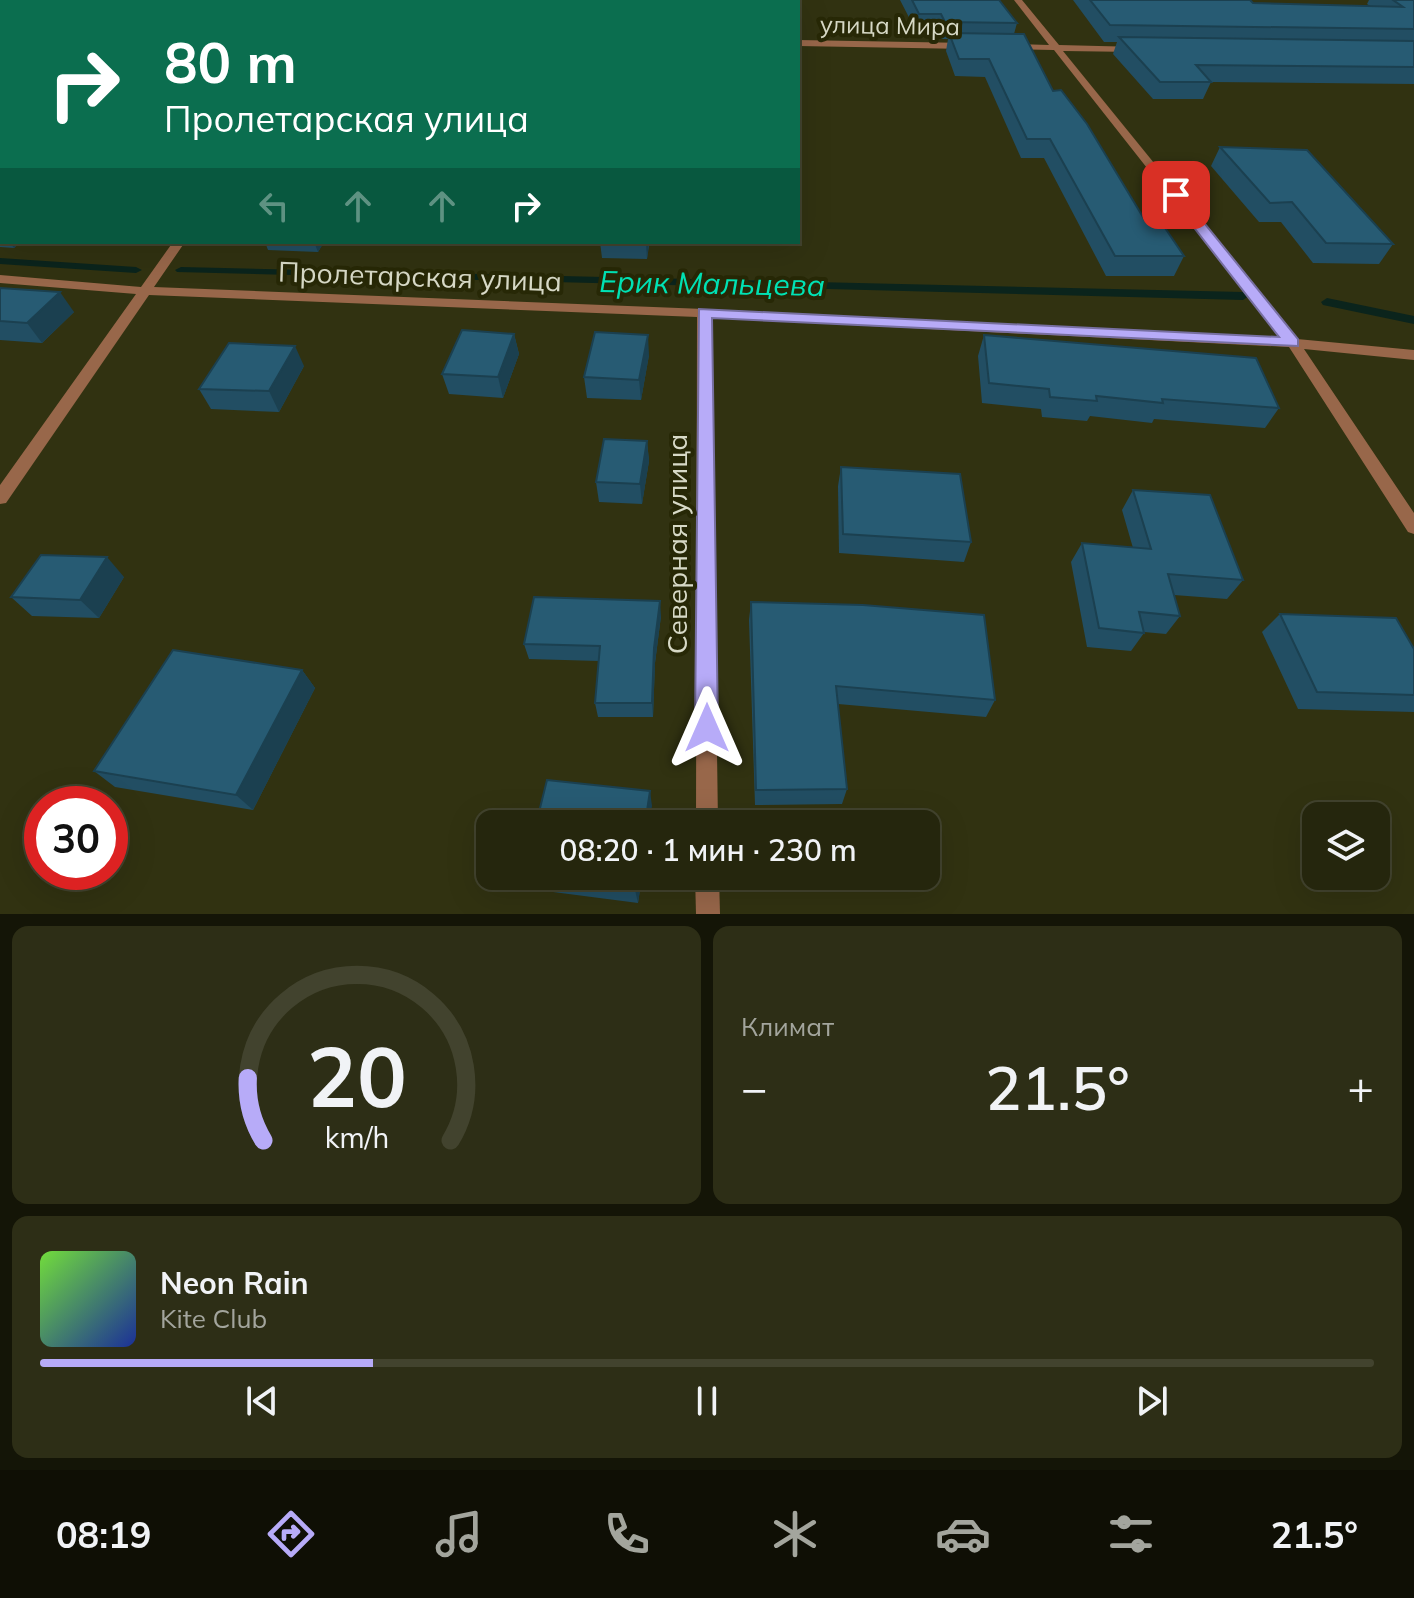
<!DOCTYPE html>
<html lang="ru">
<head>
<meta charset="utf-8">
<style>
  :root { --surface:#25260d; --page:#2d2e16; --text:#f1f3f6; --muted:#a3a59d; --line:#42432e; --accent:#b7abf8 }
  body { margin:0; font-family:Mulish,sans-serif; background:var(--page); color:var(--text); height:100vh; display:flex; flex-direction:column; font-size:30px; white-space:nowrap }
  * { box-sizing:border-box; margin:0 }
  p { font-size:26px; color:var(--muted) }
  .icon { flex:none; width:44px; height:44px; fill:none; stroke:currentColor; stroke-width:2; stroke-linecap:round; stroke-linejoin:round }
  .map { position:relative; height:914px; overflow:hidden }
  .details { display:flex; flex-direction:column; gap:12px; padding:12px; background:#141507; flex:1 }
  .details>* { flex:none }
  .banner { position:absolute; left:0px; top:0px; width:800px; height:244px; box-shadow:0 8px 32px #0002,0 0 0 2px var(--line); background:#0b6e4f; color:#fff; overflow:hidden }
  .buttons { position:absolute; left:1302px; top:802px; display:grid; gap:16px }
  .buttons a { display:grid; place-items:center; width:88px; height:88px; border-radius:16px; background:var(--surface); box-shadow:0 8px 32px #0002,0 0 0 2px var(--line); font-size:40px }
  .speed { position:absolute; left:24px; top:786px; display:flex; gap:16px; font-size:40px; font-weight:700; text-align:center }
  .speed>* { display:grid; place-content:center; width:104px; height:104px; border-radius:50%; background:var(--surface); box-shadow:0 8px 32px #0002,0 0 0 2px var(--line); line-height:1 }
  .speed .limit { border:12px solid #d22; background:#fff; color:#111 }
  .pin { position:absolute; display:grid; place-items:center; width:68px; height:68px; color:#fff; margin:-34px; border-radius:16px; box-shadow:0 4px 12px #0006 }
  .me { position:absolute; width:88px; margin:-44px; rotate:0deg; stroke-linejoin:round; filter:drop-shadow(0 0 6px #0008) }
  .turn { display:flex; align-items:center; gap:28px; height:168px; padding:0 32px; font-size:36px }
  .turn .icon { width:104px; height:104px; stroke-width:2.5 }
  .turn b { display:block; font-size:56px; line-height:68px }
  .lanes { display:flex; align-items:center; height:76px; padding:0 32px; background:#0003; justify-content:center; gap:40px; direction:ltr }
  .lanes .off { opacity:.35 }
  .big { font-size:60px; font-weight:600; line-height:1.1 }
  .details .tile { flex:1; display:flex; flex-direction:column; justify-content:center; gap:12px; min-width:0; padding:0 28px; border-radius:16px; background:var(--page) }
  .details .dial { align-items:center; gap:0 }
  .dial svg { height:208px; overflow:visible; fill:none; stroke:var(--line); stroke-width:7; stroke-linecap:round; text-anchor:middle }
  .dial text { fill:var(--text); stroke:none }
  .song { display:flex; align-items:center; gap:24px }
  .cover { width:96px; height:96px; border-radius:12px; background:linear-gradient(135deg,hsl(100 70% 55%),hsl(230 70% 35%)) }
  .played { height:8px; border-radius:4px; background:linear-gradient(90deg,var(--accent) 25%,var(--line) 25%) }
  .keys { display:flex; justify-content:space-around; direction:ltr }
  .heat { display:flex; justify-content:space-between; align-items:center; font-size:44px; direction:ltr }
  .details .tiles { flex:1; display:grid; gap:12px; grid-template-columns:1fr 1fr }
  .tile:last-child { grid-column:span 2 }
  .trip { position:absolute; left:476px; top:810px; width:464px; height:80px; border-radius:16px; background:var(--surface); box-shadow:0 8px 32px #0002,0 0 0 2px var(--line); font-weight:600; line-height:80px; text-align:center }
  .tabs { display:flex; height:128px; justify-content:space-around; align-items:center; background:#0f0f05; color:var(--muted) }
  .tabs .icon { width:56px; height:56px }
  .tabs .active { color:var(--accent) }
  .tabs b { font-size:36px; color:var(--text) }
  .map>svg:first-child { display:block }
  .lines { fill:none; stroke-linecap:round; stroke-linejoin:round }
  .stream { fill:#0b241c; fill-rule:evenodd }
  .street { fill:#98674a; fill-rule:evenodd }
  .wall { fill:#224e63 }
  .shaded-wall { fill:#1b4050 }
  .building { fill:#275b73; stroke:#1b4050; stroke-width:2 }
  .route { fill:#b7abf8; stroke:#776fa1; stroke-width:2 }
  .labels { text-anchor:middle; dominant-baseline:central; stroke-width:8; stroke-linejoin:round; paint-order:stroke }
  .far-street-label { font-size:24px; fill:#d7d9c6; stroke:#272806 }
  .street-label { font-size:28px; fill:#d7d9c6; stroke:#272806 }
  .water-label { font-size:30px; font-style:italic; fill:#00e2b4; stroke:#272806 }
</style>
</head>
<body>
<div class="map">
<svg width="1414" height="914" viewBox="0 0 1414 914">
  <rect width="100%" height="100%" fill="#313211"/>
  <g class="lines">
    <g class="stream">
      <polygon points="0,258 136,267 142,270 136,273 0,264"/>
      <polygon points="181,267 1243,292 1249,296 1243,300 177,272 175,270"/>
      <polygon points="1327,298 1414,316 1414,324 1323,305 1321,302"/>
    </g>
    <g class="street">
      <polygon points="1014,0 1022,0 1059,45 1139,47 1139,51 1136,52 1063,51 1297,339 1414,350 1414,360 1304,349 1414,513 1414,534 1408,532 1289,347 711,318 718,824 696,824 697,317 149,295 6,503 0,504 0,485 136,294 0,283 0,275 141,287 173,242 185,242 154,287 704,309 1281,338 1054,50 1009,49 1009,45 1012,44 1049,45"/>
      <polygon points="798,40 968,43 973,46 968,49 798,46"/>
      <polygon points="695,876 719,876 720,914 696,914"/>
    </g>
  </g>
  <g class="wall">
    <polygon points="0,0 294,0 292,2 2,2 2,52 0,52"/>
    <polygon points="900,0 999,0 1017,23 1014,34 1146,222 1184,256 1174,276 1106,276 1044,158 1021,158 985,77 955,76 946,51 948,39 941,39 938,30 916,31"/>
    <polygon points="1073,0 1250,0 1253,3 1370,6 1367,4 1369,0 1414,0 1414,84 1211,82 1203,99 1153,99 1113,54 1117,42 1104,42"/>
    <polygon points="1220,147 1393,244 1379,264 1313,263 1281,222 1259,222 1211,166"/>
    <polygon points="0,194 2,194 2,242 20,242 14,248 0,247"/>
    <polygon points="265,242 324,242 318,252 268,250"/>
    <polygon points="600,242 758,242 758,244 649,246 647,259 602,258"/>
    <polygon points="0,288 74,312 42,343 0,340"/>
    <polygon points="514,334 519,354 503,398 449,394 442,374"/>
    <polygon points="984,335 1279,408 1265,428 1154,419 1152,423 1090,416 1087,421 1042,417 1041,409 982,403 978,356"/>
    <polygon points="649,355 641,400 587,398 584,377"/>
    <polygon points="304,366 279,412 211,409 199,389"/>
    <polygon points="647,441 649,461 642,504 599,502 596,482"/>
    <polygon points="841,467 971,542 964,562 839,553 838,486"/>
    <polygon points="1133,490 1243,580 1227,599 1174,595 1180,616 1166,634 1144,632 1144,633 1131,651 1087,647 1071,562 1082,543 1133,548 1122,510"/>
    <polygon points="124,577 99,618 32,616 11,597"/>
    <polygon points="751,602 995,700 986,717 838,704 847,789 842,804 755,805 749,620"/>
    <polygon points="1280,614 1414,649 1414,712 1298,709 1262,632"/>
    <polygon points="661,616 655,663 653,717 598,717 595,703 599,661 529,659 524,644"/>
    <polygon points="302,670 315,688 253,810 115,787 94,771"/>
    <polygon points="523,876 642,876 638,903 530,889"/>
  </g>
  <g class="shaded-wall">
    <polygon points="276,0 294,0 292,2 275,2"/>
    <polygon points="459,0 476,0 474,2 458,2"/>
    <polygon points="9,242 20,242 14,248"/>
    <polygon points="314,242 324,242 318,252"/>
    <polygon points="646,242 649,242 647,259"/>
    <polygon points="60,292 74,312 42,343 27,323"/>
    <polygon points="514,334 519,354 503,398 498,377"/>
    <polygon points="648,335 649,355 641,400 639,380"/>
    <polygon points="295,346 304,366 279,412 269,391"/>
    <polygon points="647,441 649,461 642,504 640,484"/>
    <polygon points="107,557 124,577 99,618 80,600"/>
    <polygon points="660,601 661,616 655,663 653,717 652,703 654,648"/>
    <polygon points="302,670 315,688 253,810 236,795"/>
    <polygon points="650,791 652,806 649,824 645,824"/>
    <polygon points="637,876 642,876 638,903 635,890"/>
  </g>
  <g class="building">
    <polygon points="0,0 276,0 275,2 2,2 2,38 0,38"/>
    <polygon points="370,0 459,0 458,2 464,2 368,2"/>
    <polygon points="620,0 672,0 671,2 619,2"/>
    <polygon points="912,0 999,0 1017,23 945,22 941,14 919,14"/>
    <polygon points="1090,0 1250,0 1253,3 1403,7 1393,0 1414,0 1414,29 1110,25"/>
    <polygon points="949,33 1024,34 1053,91 1061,90 1087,124 1146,222 1161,222 1184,256 1115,256 1050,139 1027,139 989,59 959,59"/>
    <polygon points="1119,37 1414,41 1414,67 1196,65 1211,82 1160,82"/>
    <polygon points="1220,147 1307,150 1393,244 1326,243 1292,202 1270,203"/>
    <polygon points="0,194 2,194 2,226 0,228"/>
    <polygon points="0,288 60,292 27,323 0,321"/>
    <polygon points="462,330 514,334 498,377 442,374"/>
    <polygon points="595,332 648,335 639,380 584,377"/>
    <polygon points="984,335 1256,358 1279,408 1162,399 1163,403 1096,396 1097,401 1050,397 1049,389 989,383"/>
    <polygon points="229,343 295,346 269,391 199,389"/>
    <polygon points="604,439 647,441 640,484 596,482"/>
    <polygon points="841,467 960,474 971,542 843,534"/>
    <polygon points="1133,490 1210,495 1243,580 1168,574 1180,616 1139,612 1144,633 1099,628 1082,543 1151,549"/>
    <polygon points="41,555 107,557 80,600 11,597"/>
    <polygon points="534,597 660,601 654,648 652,703 595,703 600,646 524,644"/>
    <polygon points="751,602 863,605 984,615 995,700 836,686 847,789 756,790"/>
    <polygon points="1280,614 1396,618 1414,649 1414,695 1317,692"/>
    <polygon points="173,650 302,670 236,795 94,771"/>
    <polygon points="547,780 650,791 645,824 536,824"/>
    <polygon points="523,876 637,876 635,890"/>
  </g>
  <polygon class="route" points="1171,193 1180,193 1298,339 1298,346 712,318 718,728 715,736 707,739 698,736 695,728 699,309 1279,337 1171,198"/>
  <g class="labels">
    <g class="far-street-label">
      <text transform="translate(890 25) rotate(1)">улица Мира</text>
    </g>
    <g class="street-label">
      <text transform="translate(420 276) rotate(2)">Пролетарская улица</text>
      <text transform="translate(676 544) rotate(-90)">Северная улица</text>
    </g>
    <g class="water-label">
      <text transform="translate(712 283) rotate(1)">Ерик Мальцева</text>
    </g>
  </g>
</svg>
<div class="buttons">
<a><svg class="icon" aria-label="layers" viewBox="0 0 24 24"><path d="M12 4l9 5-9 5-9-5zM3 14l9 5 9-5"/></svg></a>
</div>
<div class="speed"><div class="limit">30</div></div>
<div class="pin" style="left:1176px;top:195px;background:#d93025"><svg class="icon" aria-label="arrive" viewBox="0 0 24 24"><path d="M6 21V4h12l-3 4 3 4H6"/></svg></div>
<svg class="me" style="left:707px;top:728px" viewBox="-20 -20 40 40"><path d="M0-17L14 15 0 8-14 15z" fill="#b7abf8" stroke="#fff" stroke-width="4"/></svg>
<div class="trip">08:20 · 1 мин · 230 m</div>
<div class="banner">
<div class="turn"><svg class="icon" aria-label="right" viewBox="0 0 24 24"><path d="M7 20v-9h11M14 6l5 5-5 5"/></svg><div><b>80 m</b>Пролетарская улица</div></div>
<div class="lanes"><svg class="icon off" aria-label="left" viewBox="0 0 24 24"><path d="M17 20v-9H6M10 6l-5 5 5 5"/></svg><svg class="icon off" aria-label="ahead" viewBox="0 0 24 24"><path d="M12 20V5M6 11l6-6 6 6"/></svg><svg class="icon off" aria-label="ahead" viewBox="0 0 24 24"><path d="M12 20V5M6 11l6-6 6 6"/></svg><svg class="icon" aria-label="right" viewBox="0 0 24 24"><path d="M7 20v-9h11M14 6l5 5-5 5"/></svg></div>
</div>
</div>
<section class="details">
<div class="tiles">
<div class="tile dial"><svg viewBox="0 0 100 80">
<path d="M14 69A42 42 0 1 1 86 69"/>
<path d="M14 69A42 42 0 0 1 8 45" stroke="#b7abf8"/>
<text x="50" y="56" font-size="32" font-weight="700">20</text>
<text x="50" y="72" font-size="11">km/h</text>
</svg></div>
<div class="tile"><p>Климат</p>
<div class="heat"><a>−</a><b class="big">21.5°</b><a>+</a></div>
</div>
<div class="tile">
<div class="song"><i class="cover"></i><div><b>Neon Rain</b><p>Kite Club</p></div></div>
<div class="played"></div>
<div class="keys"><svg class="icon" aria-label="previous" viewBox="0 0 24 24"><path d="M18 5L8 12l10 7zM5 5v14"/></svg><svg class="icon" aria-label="pause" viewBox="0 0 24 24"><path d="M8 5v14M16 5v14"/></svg><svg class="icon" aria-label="next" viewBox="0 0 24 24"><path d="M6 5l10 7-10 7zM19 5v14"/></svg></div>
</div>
</div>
</section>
<nav class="tabs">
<b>08:19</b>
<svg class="icon active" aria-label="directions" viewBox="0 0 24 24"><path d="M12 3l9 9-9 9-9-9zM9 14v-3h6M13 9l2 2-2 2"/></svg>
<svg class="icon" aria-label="music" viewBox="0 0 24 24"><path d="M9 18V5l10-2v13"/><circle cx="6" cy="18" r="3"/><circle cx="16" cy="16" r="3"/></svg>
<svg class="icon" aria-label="phone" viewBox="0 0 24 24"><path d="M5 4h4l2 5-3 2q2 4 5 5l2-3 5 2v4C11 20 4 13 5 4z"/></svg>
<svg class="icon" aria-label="climate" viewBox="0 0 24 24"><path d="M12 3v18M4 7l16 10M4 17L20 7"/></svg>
<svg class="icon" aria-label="car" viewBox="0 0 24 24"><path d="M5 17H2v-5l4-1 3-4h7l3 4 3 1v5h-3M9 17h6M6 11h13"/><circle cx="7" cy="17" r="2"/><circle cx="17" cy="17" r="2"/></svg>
<svg class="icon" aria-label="filters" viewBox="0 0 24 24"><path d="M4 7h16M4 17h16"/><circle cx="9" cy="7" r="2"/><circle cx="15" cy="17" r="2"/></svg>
<b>21.5°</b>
</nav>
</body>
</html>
